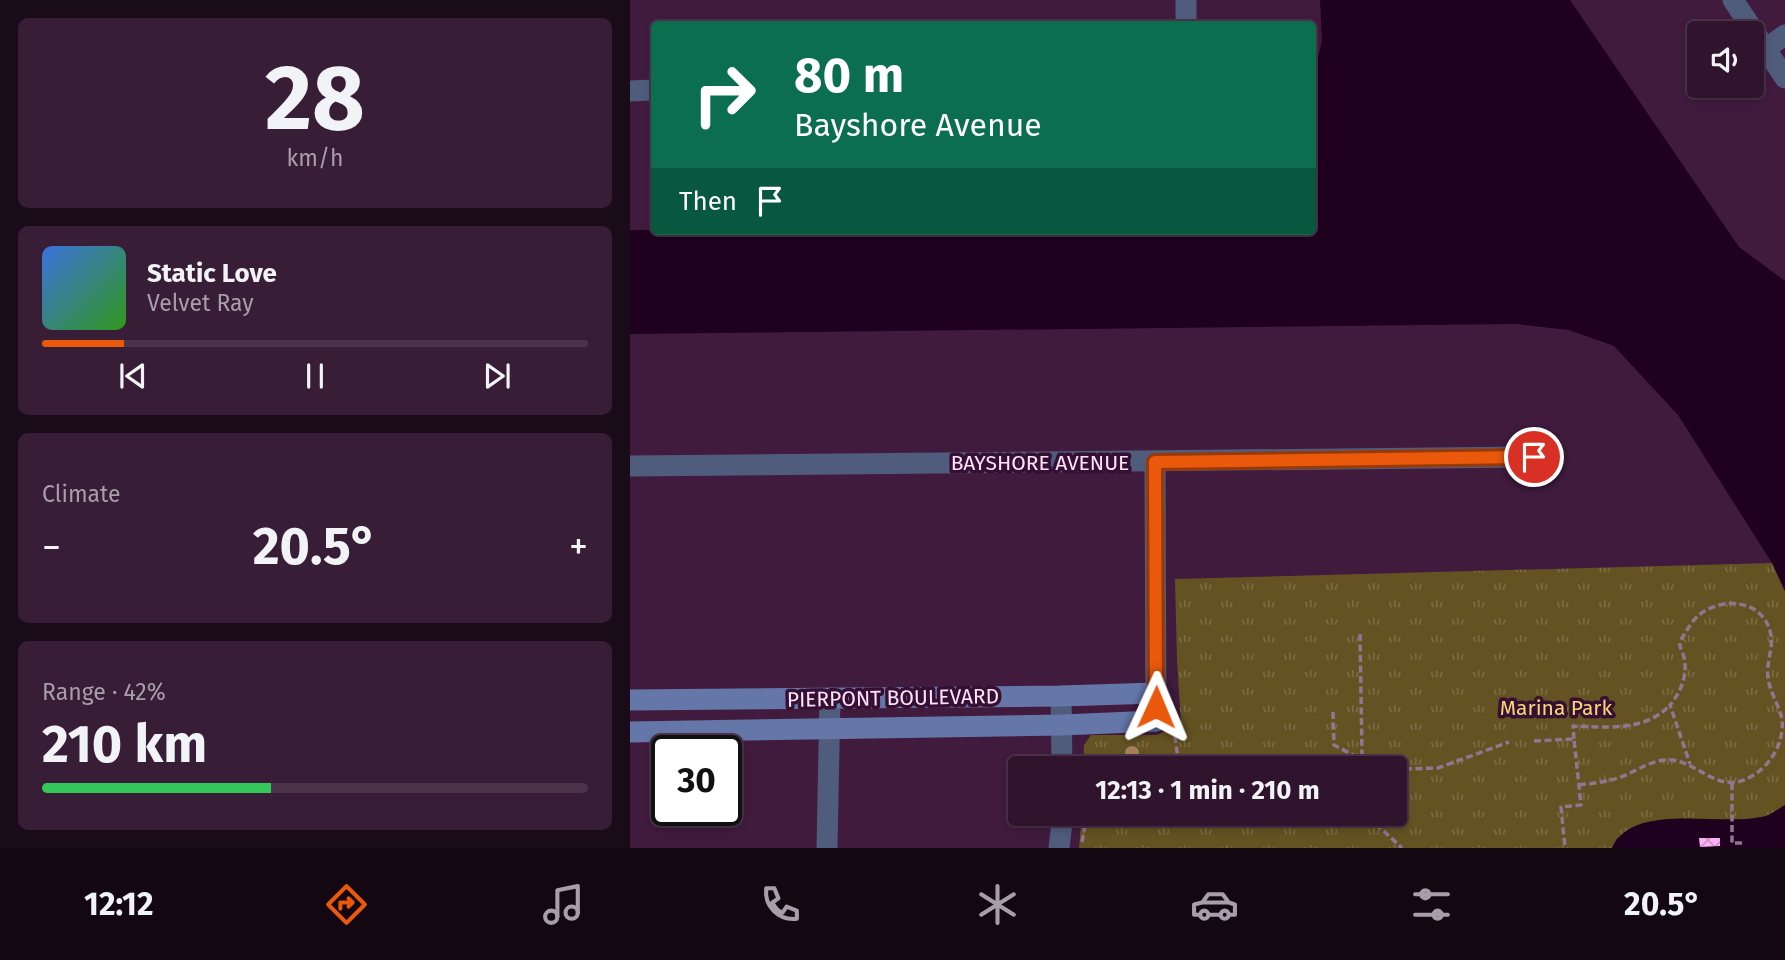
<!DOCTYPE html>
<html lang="en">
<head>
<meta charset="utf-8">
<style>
  :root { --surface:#30142e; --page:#381d36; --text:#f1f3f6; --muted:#a89eaa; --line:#4b334a; --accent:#ea580c }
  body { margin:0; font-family:"Fira Sans",sans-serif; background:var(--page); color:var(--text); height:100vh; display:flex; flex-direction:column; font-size:26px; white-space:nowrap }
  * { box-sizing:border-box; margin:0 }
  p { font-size:23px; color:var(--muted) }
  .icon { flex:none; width:38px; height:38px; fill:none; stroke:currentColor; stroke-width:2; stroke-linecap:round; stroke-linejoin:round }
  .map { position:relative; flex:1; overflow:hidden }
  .drawer { display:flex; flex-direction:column; gap:18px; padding:18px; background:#1a0b19; width:630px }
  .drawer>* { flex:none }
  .hud { position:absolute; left:21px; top:21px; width:665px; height:214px; border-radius:7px; box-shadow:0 4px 10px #0003,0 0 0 2px var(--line); background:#0b6e4f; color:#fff; overflow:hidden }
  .fabs { position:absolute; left:1057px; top:21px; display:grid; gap:14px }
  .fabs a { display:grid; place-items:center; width:77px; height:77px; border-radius:7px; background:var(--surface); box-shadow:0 4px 10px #0003,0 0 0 2px var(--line); font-size:35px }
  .speed { position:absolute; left:21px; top:735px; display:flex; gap:14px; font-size:35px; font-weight:700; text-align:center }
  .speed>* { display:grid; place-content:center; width:91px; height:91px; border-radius:50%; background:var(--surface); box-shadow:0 4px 10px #0003,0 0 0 2px var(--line); line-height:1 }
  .speed .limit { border:4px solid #111; border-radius:10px; background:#fff; color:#111 }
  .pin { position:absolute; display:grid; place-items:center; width:60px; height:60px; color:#fff; margin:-30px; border:4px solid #fff; border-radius:50%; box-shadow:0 2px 7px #0007 }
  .me { position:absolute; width:77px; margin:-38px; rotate:1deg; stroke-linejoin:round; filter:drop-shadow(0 0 5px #0008) }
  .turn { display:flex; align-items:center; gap:24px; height:147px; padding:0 28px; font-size:32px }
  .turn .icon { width:91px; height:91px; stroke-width:2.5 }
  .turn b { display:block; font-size:49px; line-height:60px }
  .then { display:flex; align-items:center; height:66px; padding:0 28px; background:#0003; gap:14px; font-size:26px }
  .big { font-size:52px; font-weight:700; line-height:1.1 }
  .drawer .tile { flex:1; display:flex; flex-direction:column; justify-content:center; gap:10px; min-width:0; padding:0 24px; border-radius:10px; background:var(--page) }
  .drawer .dial { align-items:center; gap:0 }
  .dial b { font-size:91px; line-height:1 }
  .song { display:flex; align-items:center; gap:21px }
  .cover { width:84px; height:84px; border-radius:10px; background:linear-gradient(135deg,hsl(220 70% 55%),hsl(110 70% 35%)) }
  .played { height:7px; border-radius:4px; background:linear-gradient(90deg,var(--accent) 15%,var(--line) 15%) }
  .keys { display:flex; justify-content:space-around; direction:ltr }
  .heat { display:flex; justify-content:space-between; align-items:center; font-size:38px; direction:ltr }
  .charge { height:10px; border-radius:5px; background:linear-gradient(90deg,#34c759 42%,var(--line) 0) }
  .trip { position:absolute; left:378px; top:756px; width:399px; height:70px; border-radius:7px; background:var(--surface); box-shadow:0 4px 10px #0003,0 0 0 2px var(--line); font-weight:700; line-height:70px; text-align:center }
  .tab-bar { display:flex; height:112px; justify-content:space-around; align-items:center; background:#130812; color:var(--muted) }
  .tab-bar .icon { width:49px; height:49px }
  .tab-bar .selected { color:var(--accent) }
  .tab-bar b { font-size:32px; color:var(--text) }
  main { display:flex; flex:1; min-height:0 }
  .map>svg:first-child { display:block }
  .grass { fill:url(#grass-tufts) }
  .water { fill:#1f011f }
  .building { fill:url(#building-cross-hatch) }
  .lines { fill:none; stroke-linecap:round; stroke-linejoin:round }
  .path { stroke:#947491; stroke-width:3.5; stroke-dasharray:7 3.5; stroke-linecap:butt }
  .street { stroke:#505c7c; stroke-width:21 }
  .secondary { stroke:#6576a9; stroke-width:21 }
  .tree { fill:#a6815d }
  .route-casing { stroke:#983908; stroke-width:18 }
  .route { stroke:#ea580c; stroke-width:12 }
  .labels { text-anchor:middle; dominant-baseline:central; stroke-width:7; stroke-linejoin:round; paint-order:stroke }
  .street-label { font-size:21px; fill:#fce3f9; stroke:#351033 }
  .park-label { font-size:21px; fill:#f9d576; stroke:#351033 }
</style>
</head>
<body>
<main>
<section class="drawer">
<div class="tile dial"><b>28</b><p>km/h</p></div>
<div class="tile">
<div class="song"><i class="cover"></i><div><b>Static Love</b><p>Velvet Ray</p></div></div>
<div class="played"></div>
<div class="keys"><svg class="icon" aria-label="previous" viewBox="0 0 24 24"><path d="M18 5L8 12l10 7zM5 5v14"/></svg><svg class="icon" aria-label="pause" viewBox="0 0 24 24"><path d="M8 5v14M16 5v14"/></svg><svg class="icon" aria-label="next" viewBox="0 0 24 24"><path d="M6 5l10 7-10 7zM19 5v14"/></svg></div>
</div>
<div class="tile"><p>Climate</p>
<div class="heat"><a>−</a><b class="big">20.5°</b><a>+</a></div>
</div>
<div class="tile"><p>Range · 42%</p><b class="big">210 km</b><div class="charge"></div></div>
</section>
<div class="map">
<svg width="1155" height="848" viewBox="0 0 1155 848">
  <defs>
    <pattern id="grass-tufts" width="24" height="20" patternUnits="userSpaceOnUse" patternTransform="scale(1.75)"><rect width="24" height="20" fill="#645222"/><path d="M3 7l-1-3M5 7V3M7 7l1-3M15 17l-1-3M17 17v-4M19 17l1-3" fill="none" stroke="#7b6b43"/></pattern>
    <pattern id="building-cross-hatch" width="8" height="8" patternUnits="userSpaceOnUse" patternTransform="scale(1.75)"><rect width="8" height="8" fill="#fbb1f5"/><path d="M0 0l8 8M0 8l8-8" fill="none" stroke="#cf96ca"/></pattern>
  </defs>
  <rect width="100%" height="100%" fill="#401b3e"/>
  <polygon class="grass" points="1142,563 1155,591 1155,805 1137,816 987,838 982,848 449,848 452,814 765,814 765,768 453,768 454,745 461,735 527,735 551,724 547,660 545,579"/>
  <g class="water">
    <polygon points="690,0 940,0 1109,247 1155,281 1155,591 1142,563 1048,415 984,346 939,330 886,324 0,334 0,230 682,231 682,82 692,41"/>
    <path d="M 1155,805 L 1155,848 L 982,848 C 1003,800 1094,828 1136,816 C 1142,814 1149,809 1155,805 Z"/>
  </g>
  <polygon class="building" points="1069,838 1090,838 1090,846 1070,847"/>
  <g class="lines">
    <g class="path">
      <polyline points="730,634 732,754"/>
      <polyline points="703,712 704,745 725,756 732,754 738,768"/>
      <polyline points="545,736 549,767"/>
      <path d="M 944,739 L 943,726 C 977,727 1015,732 1040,705"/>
      <polyline points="904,741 944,739 951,805 931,807 935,848"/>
      <polyline points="765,772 774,769 808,768 879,742"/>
      <polyline points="1102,783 1102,843 1113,843"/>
      <path d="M 949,785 C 963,783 978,782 991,777 C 1009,770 1022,759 1041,760 C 1066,762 1085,789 1111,781 C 1136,773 1155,746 1152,719 C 1149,705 1140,693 1138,678 C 1136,664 1143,649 1141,636 C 1136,602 1098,596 1073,612 C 1063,618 1057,631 1050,641 C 1049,648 1052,650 1054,657 C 1058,675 1051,692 1040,705 L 1060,764"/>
      <polyline points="719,814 745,823"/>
      <polyline points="743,814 745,823 772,848"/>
      <polyline points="452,842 457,814"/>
    </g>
    <g class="street">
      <polyline points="556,0 556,24"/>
      <polyline points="1103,0 1155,78"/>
      <polyline points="1135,49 1155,35"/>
      <polyline points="0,91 24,90"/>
      <polyline points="525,462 526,721"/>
      <polyline points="0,466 904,457"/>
      <polyline points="431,696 432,768"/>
      <polyline points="197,848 200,698"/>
      <polyline points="429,848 433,814"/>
    </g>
    <g class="secondary">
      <polyline points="0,700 431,696 526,693"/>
      <polyline points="0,732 432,725 526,721"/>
    </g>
  </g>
  <circle class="tree" cx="502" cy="753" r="7"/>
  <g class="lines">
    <g class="route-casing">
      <polyline id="route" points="526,707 525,462 904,457"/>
    </g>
    <use href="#route" class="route"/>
  </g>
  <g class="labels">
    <g class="street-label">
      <text x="410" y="463">BAYSHORE AVENUE</text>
      <text transform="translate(263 698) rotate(-1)">PIERPONT BOULEVARD</text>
    </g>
    <g class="park-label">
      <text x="926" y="708">Marina Park</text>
    </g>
  </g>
</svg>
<div class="fabs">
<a><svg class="icon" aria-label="sound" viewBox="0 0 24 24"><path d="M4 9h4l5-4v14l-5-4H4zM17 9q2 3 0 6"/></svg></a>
</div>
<div class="speed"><div class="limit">30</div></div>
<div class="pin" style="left:904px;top:457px;background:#d93025"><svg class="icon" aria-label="arrive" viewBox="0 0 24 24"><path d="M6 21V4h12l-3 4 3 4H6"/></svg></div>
<svg class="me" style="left:526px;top:707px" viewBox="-20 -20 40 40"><path d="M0-17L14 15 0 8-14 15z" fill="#ea580c" stroke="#fff" stroke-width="4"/></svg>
<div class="trip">12:13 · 1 min · 210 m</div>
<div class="hud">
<div class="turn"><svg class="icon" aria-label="right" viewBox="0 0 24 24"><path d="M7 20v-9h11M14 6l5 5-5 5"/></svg><div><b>80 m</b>Bayshore Avenue</div></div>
<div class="then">Then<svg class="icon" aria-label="arrive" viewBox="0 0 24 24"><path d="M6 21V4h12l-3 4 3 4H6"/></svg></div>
</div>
</div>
</main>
<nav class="tab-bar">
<b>12:12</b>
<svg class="icon selected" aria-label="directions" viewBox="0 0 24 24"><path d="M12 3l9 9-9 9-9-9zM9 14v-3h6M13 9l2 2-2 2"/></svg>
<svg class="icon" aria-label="music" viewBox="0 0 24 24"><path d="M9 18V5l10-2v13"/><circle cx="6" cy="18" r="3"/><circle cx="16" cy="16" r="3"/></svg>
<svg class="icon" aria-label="phone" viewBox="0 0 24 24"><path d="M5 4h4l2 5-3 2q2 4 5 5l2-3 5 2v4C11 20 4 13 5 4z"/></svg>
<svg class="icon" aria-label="climate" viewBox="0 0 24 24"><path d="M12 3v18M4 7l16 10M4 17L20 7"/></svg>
<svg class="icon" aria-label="car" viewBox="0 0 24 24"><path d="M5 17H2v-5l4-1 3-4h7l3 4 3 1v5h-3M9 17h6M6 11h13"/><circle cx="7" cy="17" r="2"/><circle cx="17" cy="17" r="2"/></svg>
<svg class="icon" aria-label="filters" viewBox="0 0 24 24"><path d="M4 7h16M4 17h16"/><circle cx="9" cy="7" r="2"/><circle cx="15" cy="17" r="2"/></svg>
<b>20.5°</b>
</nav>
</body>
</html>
